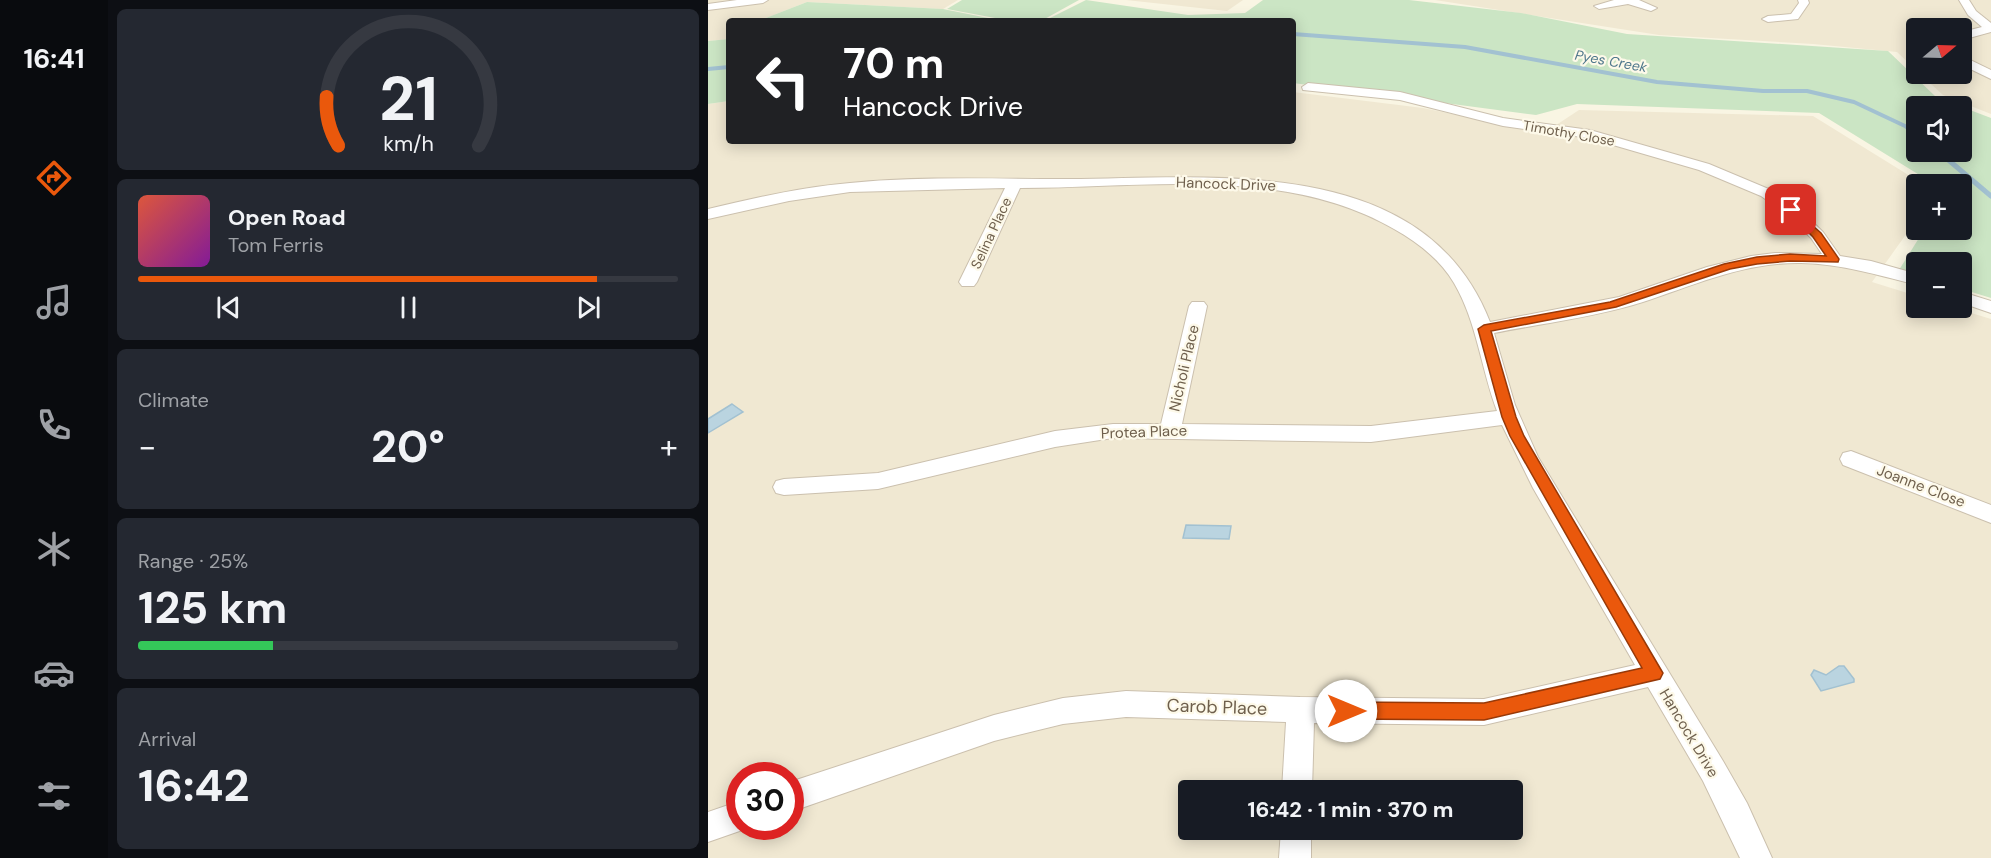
<!DOCTYPE html>
<html lang="en">
<head>
<meta charset="utf-8">
<style>
  :root { --surface:#171b24; --page:#242831; --text:#f1f3f6; --muted:#9ea1a6; --line:#363941; --accent:#ea580c }
  body { margin:0; font-family:"DM Sans",sans-serif; background:var(--page); color:var(--text); height:100vh; display:flex; flex-direction:column; font-size:22px; white-space:nowrap }
  * { box-sizing:border-box; margin:0 }
  p { font-size:20px; color:var(--muted) }
  .icon { flex:none; width:33px; height:33px; fill:none; stroke:currentColor; stroke-width:2; stroke-linecap:round; stroke-linejoin:round }
  .map { position:relative; flex:1; overflow:hidden }
  .drawer { display:flex; flex-direction:column; gap:9px; padding:9px; background:#0d0f14; width:600px }
  .drawer>* { flex:none }
  .hud { position:absolute; left:18px; top:18px; width:570px; height:126px; border-radius:6px; box-shadow:0 3px 15px #0003; background:#202124; color:#fff; overflow:hidden }
  .needle { width:39px; rotate:71deg }
  .buttons { position:absolute; left:1198px; top:18px; display:grid; gap:12px }
  .buttons a { display:grid; place-items:center; width:66px; height:66px; border-radius:6px; background:var(--surface); box-shadow:0 3px 15px #0003; font-size:30px }
  .speed { position:absolute; left:18px; top:762px; display:flex; gap:12px; font-size:30px; font-weight:700; text-align:center }
  .speed>* { display:grid; place-content:center; width:78px; height:78px; border-radius:50%; background:var(--surface); box-shadow:0 3px 15px #0003; line-height:1 }
  .speed .limit { border:9px solid #d22; background:#fff; color:#111 }
  .pin { position:absolute; display:grid; place-items:center; width:51px; height:51px; color:#fff; margin:-26px; border-radius:12px; box-shadow:0 3px 9px #0006 }
  .me { position:absolute; width:66px; margin:-33px; rotate:90deg; stroke-linejoin:round; filter:drop-shadow(0 0 4px #0008) }
  .turn { display:flex; align-items:center; gap:21px; height:126px; padding:0 18px; font-size:27px }
  .turn .icon { width:78px; height:78px; stroke-width:2.5 }
  .turn b { display:block; font-size:42px; line-height:51px }
  .big { font-size:45px; font-weight:700; line-height:1.1 }
  .drawer .card { flex:1; display:flex; flex-direction:column; justify-content:center; gap:9px; min-width:0; padding:0 21px; border-radius:9px; background:var(--page) }
  .drawer .dial { align-items:center; gap:0 }
  .dial svg { height:156px; overflow:visible; fill:none; stroke:var(--line); stroke-width:7; stroke-linecap:round; text-anchor:middle }
  .dial text { fill:var(--text); stroke:none }
  .song { display:flex; align-items:center; gap:18px }
  .cover { width:72px; height:72px; border-radius:9px; background:linear-gradient(135deg,hsl(10 70% 55%),hsl(290 70% 35%)) }
  .played { height:6px; border-radius:3px; background:linear-gradient(90deg,var(--accent) 85%,var(--line) 85%) }
  .keys { display:flex; justify-content:space-around; direction:ltr }
  .heat { display:flex; justify-content:space-between; align-items:center; font-size:33px; direction:ltr }
  .charge { height:9px; border-radius:4px; background:linear-gradient(90deg,#34c759 25%,var(--line) 0) }
  .trip { position:absolute; left:470px; top:780px; width:345px; height:60px; border-radius:6px; background:var(--surface); box-shadow:0 3px 15px #0003; font-weight:700; line-height:60px; text-align:center }
  main { display:flex; flex:1; min-height:0 }
  .tab-bar { display:flex; flex-direction:column; width:108px; justify-content:space-around; align-items:center; background:#090b0e; color:var(--muted) }
  .tab-bar .icon { width:42px; height:42px }
  .tab-bar .current { color:var(--accent) }
  .tab-bar b { font-size:27px; color:var(--text) }
  .map>svg:first-child { display:block }
  .residential { fill:#f0e8d2; fill-rule:evenodd }
  .green { fill:#cbe5c4 }
  .water { fill:#bad4e0; stroke:#a2c1d1; stroke-width:1.5 }
  .lines { fill:none; stroke-linecap:round; stroke-linejoin:round }
  .stream-far1 { stroke:#a2c1d1; stroke-width:4 }
  .stream { stroke:#a2c1d1; stroke-width:5 }
  .street-casing { stroke:#cbc0ae; stroke-width:2 }
  .street { fill:#fff; fill-rule:evenodd }
  .route { fill:#ea580c; stroke:#983908; stroke-width:1.5 }
  .labels { text-anchor:middle; dominant-baseline:central; stroke-width:4.5; stroke-linejoin:round; paint-order:stroke }
  .far-water-label { font-size:14px; font-style:italic; fill:#4f778c; stroke:#fdf9e9 }
  .far-street-label { font-size:14px; fill:#6e5f4c; stroke:#fdf9e9 }
  .street-label { font-size:15px; fill:#6e5f4c; stroke:#fdf9e9 }
  .near-street-label { font-size:18px; fill:#6e5f4c; stroke:#fdf9e9 }
</style>
</head>
<body>
<main>
<nav class="tab-bar">
<b>16:41</b>
<svg class="icon current" aria-label="directions" viewBox="0 0 24 24"><path d="M12 3l9 9-9 9-9-9zM9 14v-3h6M13 9l2 2-2 2"/></svg>
<svg class="icon" aria-label="music" viewBox="0 0 24 24"><path d="M9 18V5l10-2v13"/><circle cx="6" cy="18" r="3"/><circle cx="16" cy="16" r="3"/></svg>
<svg class="icon" aria-label="phone" viewBox="0 0 24 24"><path d="M5 4h4l2 5-3 2q2 4 5 5l2-3 5 2v4C11 20 4 13 5 4z"/></svg>
<svg class="icon" aria-label="climate" viewBox="0 0 24 24"><path d="M12 3v18M4 7l16 10M4 17L20 7"/></svg>
<svg class="icon" aria-label="car" viewBox="0 0 24 24"><path d="M5 17H2v-5l4-1 3-4h7l3 4 3 1v5h-3M9 17h6M6 11h13"/><circle cx="7" cy="17" r="2"/><circle cx="17" cy="17" r="2"/></svg>
<svg class="icon" aria-label="filters" viewBox="0 0 24 24"><path d="M4 7h16M4 17h16"/><circle cx="9" cy="7" r="2"/><circle cx="15" cy="17" r="2"/></svg>
</nav>
<section class="drawer">
<div class="card dial"><svg viewBox="0 0 100 80">
<path d="M14 69A42 42 0 1 1 86 69"/>
<path d="M14 69A42 42 0 0 1 8 44" stroke="#ea580c"/>
<text x="50" y="56" font-size="32" font-weight="700">21</text>
<text x="50" y="72" font-size="11">km/h</text>
</svg></div>
<div class="card">
<div class="song"><i class="cover"></i><div><b>Open Road</b><p>Tom Ferris</p></div></div>
<div class="played"></div>
<div class="keys"><svg class="icon" aria-label="previous" viewBox="0 0 24 24"><path d="M18 5L8 12l10 7zM5 5v14"/></svg><svg class="icon" aria-label="pause" viewBox="0 0 24 24"><path d="M8 5v14M16 5v14"/></svg><svg class="icon" aria-label="next" viewBox="0 0 24 24"><path d="M6 5l10 7-10 7zM19 5v14"/></svg></div>
</div>
<div class="card"><p>Climate</p>
<div class="heat"><a>−</a><b class="big">20°</b><a>+</a></div>
</div>
<div class="card"><p>Range · 25%</p><b class="big">125 km</b><div class="charge"></div></div>
<div class="card"><p>Arrival</p><b class="big">16:42</b></div>
</section>
<div class="map">
<svg width="1283" height="858" viewBox="0 0 1283 858">
  <rect width="100%" height="100%" fill="#f9f5e3"/>
  <g class="residential">
    <polygon points="0,0 250,0 235,9 99,2 50,21 21,21 21,39 0,41"/>
    <polygon points="418,0 535,0 519,11"/>
    <polygon points="727,0 1283,0 1283,114 1235,95 1212,74 1254,74 1254,28 1209,28 1209,71 1189,52 1105,44 951,35"/>
    <path d="M 585,92 L 715,108 L 836,133 L 871,110 L 1105,116 L 1215,184 L 1209,184 L 1209,219 L 1164,282 L 1209,296 L 1209,308 L 1247,308 L 1283,319 L 1283,858 L 0,858 L 0,104 L 21,101 L 21,141 L 585,141 ZM 32,776 L 82,776 L 82,826 L 32,826 ZM 480,790 L 804,790 L 804,830 L 480,830 Z"/>
  </g>
  <g class="green">
    <polygon points="254,0 371,0 333,21 303,21 239,9"/>
    <polygon points="378,0 480,15 537,13 555,0 701,0 813,13 919,34 1180,51 1227,96 1254,106 1209,106 1209,152 1254,152 1254,107 1283,118 1283,298 1254,289 1254,262 1209,262 1209,275 1191,270 1216,230 1254,230 1254,184 1226,184 1111,113 869,104 828,115 585,83 585,21 336,21"/>
    <polygon points="99,2 235,9 295,21 50,21"/>
    <polygon points="21,39 21,101 0,104 0,41"/>
  </g>
  <g class="water">
    <polygon points="24,404 35,412 0,433 0,419"/>
    <polygon points="478,525 523,526 521,539 475,538"/>
    <polygon points="1131,666 1136,666 1146,679 1146,682 1113,691 1103,675 1106,670 1118,675"/>
  </g>
  <g class="lines">
    <g class="stream-far1">
      <polyline points="585,34 757,47 949,82 1055,91 1099,91 1146,102 1197,126 1209,135"/>
      <polyline points="0,69 21,67"/>
    </g>
    <polyline class="stream" points="1231,152 1283,196"/>
    <g class="street-casing">
      <g id="street">
        <polygon points="29,0 60,0 55,3 0,10 0,4"/>
        <polygon points="906,0 931,0 949,8 943,11 920,4 891,9 886,6"/>
        <polygon points="1090,0 1100,0 1101,3 1090,19 1060,22 1054,19 1060,16 1083,14 1091,3"/>
        <polygon points="1251,0 1261,0 1268,11 1283,23 1283,32 1254,40 1254,32 1274,27 1260,15"/>
        <polygon points="1254,56 1283,70 1283,79 1254,65"/>
        <path d="M 600,83 L 692,92 L 795,118 L 882,130 L 1001,164 L 1063,190 L 1089,207 L 1115,232 L 1132,256 L 1163,261 L 1209,274 L 1209,285 C 1170,275 1134,264 1093,263 C 1032,262 981,288 925,305 C 879,318 832,324 786,333 L 807,405 L 830,457 L 1015,761 L 1039,803 L 1064,858 L 1032,858 L 995,781 L 940,687 L 776,725 L 606,723 L 604,790 L 574,790 L 578,722 L 418,717 L 355,724 L 286,741 L 82,812 L 82,782 L 286,715 L 355,698 L 418,691 L 592,697 L 776,699 L 927,665 L 825,488 L 794,425 L 663,442 L 405,438 L 347,447 L 170,489 L 76,495 L 68,493 L 65,487 L 68,481 L 76,479 L 170,473 L 347,431 L 405,424 L 453,424 L 481,306 L 484,302 L 496,302 L 499,306 L 474,424 L 663,426 L 789,411 C 773,369 769,322 746,283 C 732,259 709,242 686,229 C 576,165 433,188 312,188 L 269,282 L 266,286 L 254,286 L 251,282 L 297,188 L 142,192 L 81,201 L 0,219 L 0,209 C 47,198 94,187 142,183 C 214,176 287,179 359,179 C 506,178 716,153 782,322 L 911,297 L 999,267 L 1043,256 L 1067,253 L 1114,254 L 1103,238 L 1077,213 L 1053,196 L 991,170 L 881,138 L 795,126 L 692,100 L 595,90 L 594,87 Z"/>
        <polygon points="1254,292 1283,301 1283,313 1254,303"/>
        <polygon points="1143,451 1283,505 1283,523 1135,465 1132,459 1135,453"/>
        <polygon points="32,801 32,826 43,827 0,842 0,812"/>
        <polygon points="573,830 603,830 603,858 571,858"/>
      </g>
    </g>
    <use href="#street" class="street"/>
  </g>
  <polygon class="route" points="1083,207 1113,233 1131,259 1130,262 1082,261 1049,264 1022,269 908,307 783,331 808,417 816,436 952,668 955,673 952,679 776,720 638,719 632,717 629,711 632,705 638,702 776,703 934,668 802,436 794,417 770,329 776,325 902,302 1016,264 1049,257 1082,254 1118,256 1105,237 1080,212 1080,208"/>
  <g class="labels">
    <g class="far-water-label">
      <text transform="translate(903 61) rotate(10)">Pyes Creek</text>
    </g>
    <g class="far-street-label">
      <text transform="translate(861 133) rotate(10)">Timothy Close</text>
      <text transform="translate(283 233) rotate(-65)">Selina Place</text>
    </g>
    <g class="street-label">
      <text transform="translate(518 184) rotate(2)">Hancock Drive</text>
      <text transform="translate(476 368) rotate(-77)">Nicholi Place</text>
      <text transform="translate(436 432) rotate(-2)">Protea Place</text>
      <text transform="translate(1213 486) rotate(21)">Joanne Close</text>
      <text transform="translate(981 733) rotate(59)">Hancock Drive</text>
    </g>
    <g class="near-street-label">
      <text transform="translate(509 707) rotate(2)">Carob Place</text>
    </g>
  </g>
</svg>
<div class="buttons">
<a><svg class="needle" viewBox="-14 -14 28 28"><path d="M0-13l5 13h-10z" fill="#e53935"/><path d="M0 13l5-13h-10z" fill="#9ea1a6"/></svg></a>
<a><svg class="icon" aria-label="sound" viewBox="0 0 24 24"><path d="M4 9h4l5-4v14l-5-4H4zM17 9q2 3 0 6"/></svg></a>
<a>+</a>
<a>−</a>
</div>
<div class="speed"><div class="limit">30</div></div>
<div class="pin" style="left:1083px;top:210px;background:#d93025"><svg class="icon" aria-label="arrive" viewBox="0 0 24 24"><path d="M6 21V4h12l-3 4 3 4H6"/></svg></div>
<svg class="me" style="left:638px;top:711px" viewBox="-20 -20 40 40"><circle r="19" fill="#fff"/><path d="M0-13L10 11 0 6-10 11z" fill="#ea580c"/></svg>
<div class="trip">16:42 · 1 min · 370 m</div>
<div class="hud">
<div class="turn"><svg class="icon" aria-label="left" viewBox="0 0 24 24"><path d="M17 20v-9H6M10 6l-5 5 5 5"/></svg><div><b>70 m</b>Hancock Drive</div></div>
</div>
</div>
</main>
</body>
</html>
